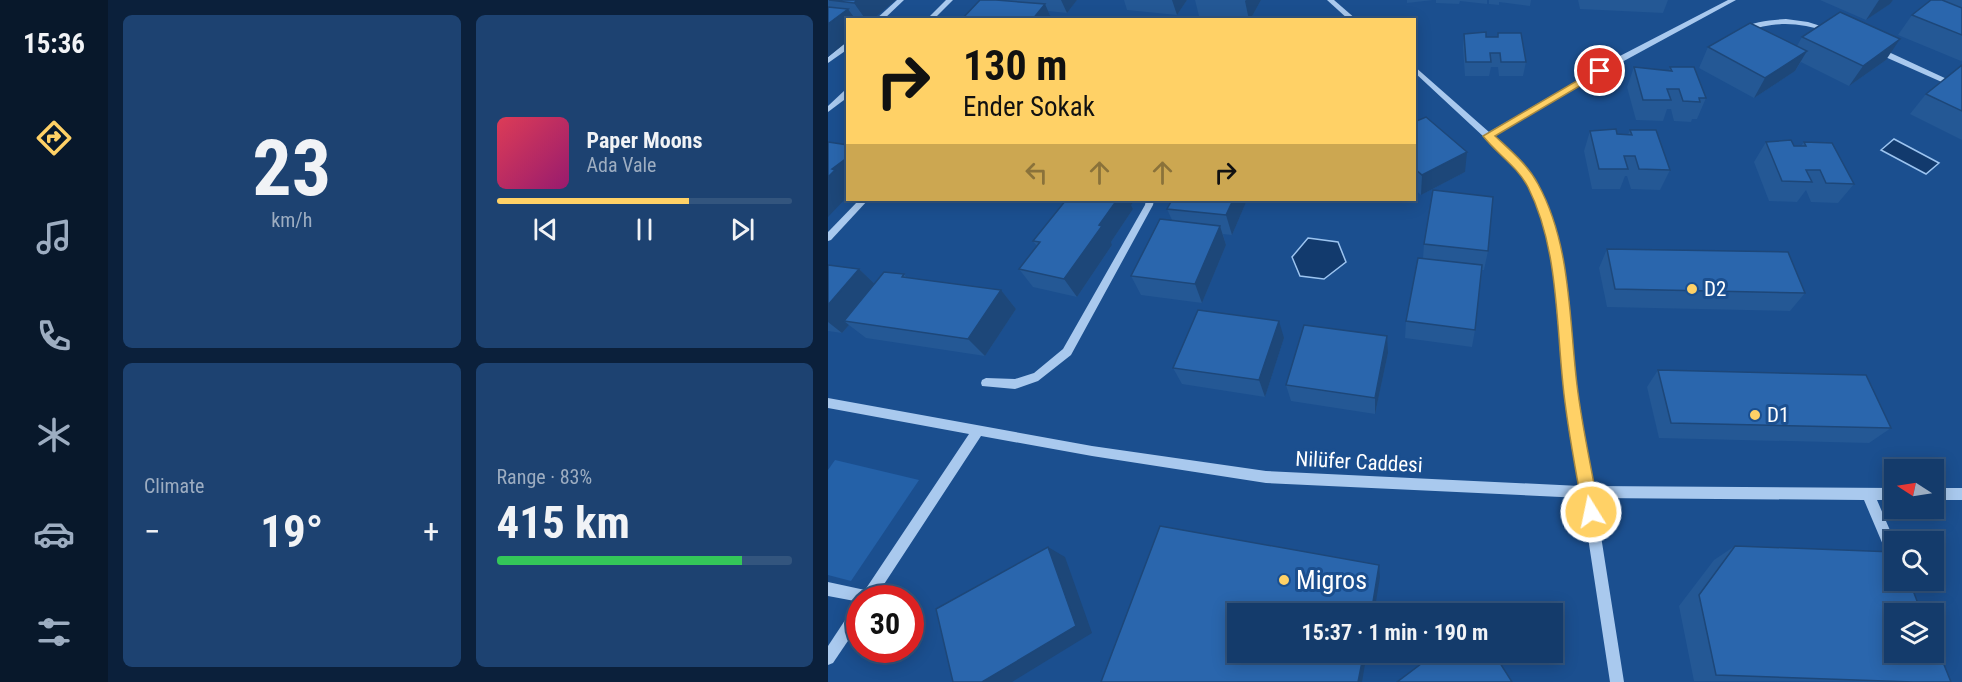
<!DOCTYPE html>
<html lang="en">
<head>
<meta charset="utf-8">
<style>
  :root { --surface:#143b6b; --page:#1d4271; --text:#f1f3f6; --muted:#9dadc1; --line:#33557e; --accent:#ffd166 }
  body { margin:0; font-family:"Roboto Condensed",sans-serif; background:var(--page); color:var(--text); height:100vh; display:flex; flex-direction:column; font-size:22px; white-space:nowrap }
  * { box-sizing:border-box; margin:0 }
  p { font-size:20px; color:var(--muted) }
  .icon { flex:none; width:33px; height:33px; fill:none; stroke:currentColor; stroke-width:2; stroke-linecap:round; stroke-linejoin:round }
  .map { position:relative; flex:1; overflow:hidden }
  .details { display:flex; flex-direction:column; gap:15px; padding:15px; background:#0b203b; width:720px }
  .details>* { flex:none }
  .top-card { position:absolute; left:18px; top:18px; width:570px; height:183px; border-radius:0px; box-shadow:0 3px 15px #0003,0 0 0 2px var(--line); background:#ffd166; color:#111; overflow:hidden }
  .needle { width:39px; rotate:282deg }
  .controls { position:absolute; left:1056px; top:459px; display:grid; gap:12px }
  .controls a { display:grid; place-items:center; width:60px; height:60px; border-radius:0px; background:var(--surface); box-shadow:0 3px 15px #0003,0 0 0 2px var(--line); font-size:30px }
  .speed { position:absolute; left:18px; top:585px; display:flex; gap:12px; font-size:30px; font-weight:700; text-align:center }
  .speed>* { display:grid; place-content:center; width:78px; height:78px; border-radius:50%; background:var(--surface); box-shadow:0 3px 15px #0003,0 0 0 2px var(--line); line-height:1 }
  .speed .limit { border:9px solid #d22; background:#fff; color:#111 }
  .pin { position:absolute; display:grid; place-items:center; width:51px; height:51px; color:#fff; margin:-26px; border:3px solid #fff; border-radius:50%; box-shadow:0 2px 6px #0007 }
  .me { position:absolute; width:66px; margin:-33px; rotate:350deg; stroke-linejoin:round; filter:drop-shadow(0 0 4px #0008) }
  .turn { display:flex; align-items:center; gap:21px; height:126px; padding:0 18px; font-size:27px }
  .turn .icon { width:78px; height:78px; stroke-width:2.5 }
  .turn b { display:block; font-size:42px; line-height:51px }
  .lanes { display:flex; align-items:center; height:57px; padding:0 18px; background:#0003; justify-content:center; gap:30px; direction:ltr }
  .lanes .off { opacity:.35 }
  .big { font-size:45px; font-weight:700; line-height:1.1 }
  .details .tile { flex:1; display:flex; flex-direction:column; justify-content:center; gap:9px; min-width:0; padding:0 21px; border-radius:9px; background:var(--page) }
  .details .dial { align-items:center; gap:0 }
  .dial b { font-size:78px; line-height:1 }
  .song { display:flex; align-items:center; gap:18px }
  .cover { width:72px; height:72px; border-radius:9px; background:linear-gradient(135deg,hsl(350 70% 55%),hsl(320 70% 35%)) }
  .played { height:6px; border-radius:3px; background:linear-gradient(90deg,var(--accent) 65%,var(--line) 65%) }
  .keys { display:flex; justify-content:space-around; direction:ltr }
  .heat { display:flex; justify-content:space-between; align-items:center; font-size:33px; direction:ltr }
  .charge { height:9px; border-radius:4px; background:linear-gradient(90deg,#34c759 83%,var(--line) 0) }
  .details .tiles { flex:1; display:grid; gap:15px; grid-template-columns:repeat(2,1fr) }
  .trip { position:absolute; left:399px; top:603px; width:336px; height:60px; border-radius:0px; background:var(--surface); box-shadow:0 3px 15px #0003,0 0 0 2px var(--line); font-weight:700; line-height:60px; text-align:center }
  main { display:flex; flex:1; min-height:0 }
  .menu { display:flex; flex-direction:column; width:108px; justify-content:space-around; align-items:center; background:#08182b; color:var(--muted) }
  .menu .icon { width:42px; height:42px }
  .menu .current { color:var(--accent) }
  .menu b { font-size:27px; color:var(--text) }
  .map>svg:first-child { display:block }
  .green { fill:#2461a8 }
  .water { fill:#123a6d; stroke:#9cc4f0; stroke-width:1.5 }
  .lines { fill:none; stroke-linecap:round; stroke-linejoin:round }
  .minor { fill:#a9c9ee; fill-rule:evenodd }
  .wall { fill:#245895 }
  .shaded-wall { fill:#1d4779 }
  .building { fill:#2a66ad; stroke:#1d4779; stroke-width:1.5 }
  .route { fill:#ffd166; stroke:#a68842; stroke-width:1.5 }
  .poi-dot { fill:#ffd166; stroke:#1b4f8f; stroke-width:2 }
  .labels { text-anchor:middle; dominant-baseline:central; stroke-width:6; stroke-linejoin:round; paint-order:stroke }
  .poi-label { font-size:21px; fill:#fff; stroke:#1b4f8f; text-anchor:start }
  .street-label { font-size:21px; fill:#fff; stroke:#1b4f8f }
  .near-poi-label { font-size:26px; fill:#fff; stroke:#1b4f8f; text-anchor:start }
</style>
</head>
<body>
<main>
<nav class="menu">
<b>15:36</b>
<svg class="icon current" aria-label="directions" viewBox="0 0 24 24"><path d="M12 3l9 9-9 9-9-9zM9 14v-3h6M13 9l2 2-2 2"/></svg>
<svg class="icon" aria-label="music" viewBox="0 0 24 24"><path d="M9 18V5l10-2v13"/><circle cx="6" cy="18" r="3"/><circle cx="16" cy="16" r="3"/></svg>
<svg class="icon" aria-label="phone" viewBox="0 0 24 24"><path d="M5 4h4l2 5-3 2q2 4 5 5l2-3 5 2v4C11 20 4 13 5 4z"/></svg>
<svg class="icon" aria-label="climate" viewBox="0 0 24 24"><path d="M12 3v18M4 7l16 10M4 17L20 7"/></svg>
<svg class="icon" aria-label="car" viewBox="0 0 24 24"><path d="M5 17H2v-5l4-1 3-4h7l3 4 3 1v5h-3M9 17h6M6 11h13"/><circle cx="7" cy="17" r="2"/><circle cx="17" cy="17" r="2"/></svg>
<svg class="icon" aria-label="filters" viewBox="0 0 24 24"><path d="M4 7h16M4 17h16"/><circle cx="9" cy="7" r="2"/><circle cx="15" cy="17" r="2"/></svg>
</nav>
<section class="details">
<div class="tiles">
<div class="tile dial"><b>23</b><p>km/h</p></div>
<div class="tile">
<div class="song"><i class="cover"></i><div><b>Paper Moons</b><p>Ada Vale</p></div></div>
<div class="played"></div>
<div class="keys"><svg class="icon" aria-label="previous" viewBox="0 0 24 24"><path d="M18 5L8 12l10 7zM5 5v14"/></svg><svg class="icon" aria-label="pause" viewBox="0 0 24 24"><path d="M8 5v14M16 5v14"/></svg><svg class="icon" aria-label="next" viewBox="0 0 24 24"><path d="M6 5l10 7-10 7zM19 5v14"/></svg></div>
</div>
<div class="tile"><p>Climate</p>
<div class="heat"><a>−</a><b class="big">19°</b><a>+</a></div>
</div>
<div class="tile"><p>Range · 83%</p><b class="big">415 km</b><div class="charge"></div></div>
</div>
</section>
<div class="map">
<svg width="1134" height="682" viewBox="0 0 1134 682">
  <rect width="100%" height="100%" fill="#1b4f8f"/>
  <polygon class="green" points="7,460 91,480 23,581 0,575 0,470"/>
  <g class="water">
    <polygon points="1066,139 1111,163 1098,174 1053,150"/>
    <polygon points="480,238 510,242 518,262 496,279 472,276 464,257"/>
  </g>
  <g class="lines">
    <g class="minor">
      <polygon points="69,0 76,0 55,20 47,20"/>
      <polygon points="118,0 125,0 105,20 98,20"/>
      <polygon points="499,0 506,0 529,20 521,20"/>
      <path d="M 900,0 L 908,0 L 794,62 L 665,136 C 681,151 698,165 708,184 C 742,245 739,319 747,386 C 751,420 759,453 765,486 L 1066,488 L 1066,500 L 1049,500 L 1067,542 L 1066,560 L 1061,559 L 1036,500 L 767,498 L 796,682 L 782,682 L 754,498 L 438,483 L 264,456 L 153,436 L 47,598 L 32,598 L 32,602 L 0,596 L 0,582 L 37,590 L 141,434 L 0,408 L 0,398 L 264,446 L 438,471 L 752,486 L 736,389 L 723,251 L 711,211 L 700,185 L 685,164 L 586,72 L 586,66 L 661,132 L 788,58 Z"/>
      <path d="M 958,19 L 980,22 L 1005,30 L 1002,32 C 967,22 950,21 915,32 L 912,30 C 925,21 942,20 958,19 Z"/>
      <polygon points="17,43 20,43 20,49 0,63 0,57"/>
      <polygon points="1046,48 1052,48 1134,86 1134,91 1046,52"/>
      <polygon points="17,90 20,90 20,97 0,112 0,106"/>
      <polygon points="31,200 40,200 3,240 0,241 0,232"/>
      <polygon points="318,200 326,200 325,205 243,355 210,381 187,389 154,386 153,383 154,380 158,378 187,379 206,373 235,349 317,205"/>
      <rect x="1106" y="488" width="28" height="12"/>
      <polygon points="32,603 32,623 5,663 0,665 0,646 27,605"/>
    </g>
  </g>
  <g class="wall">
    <polygon points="0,0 68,0 44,20 20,20 0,57"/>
    <polygon points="174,0 249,0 239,13 220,11 224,20 133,20"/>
    <polygon points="296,0 359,0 349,15 299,10"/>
    <polygon points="367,0 433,0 422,20 406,20 371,16"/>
    <polygon points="579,0 605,0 579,3"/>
    <polygon points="608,0 659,0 659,4 632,1 631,4 608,3"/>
    <polygon points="661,0 703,0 702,6 671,2 671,5 661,4"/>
    <polygon points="750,0 840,0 835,13 752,9"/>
    <polygon points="992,0 1065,0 1062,4 1038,20"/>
    <polygon points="1103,0 1134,0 1134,60 1133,61 1070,35 1084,15"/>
    <polygon points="670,33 698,62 695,76 671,76 670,67 663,67 661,76 637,76 635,48 636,34 658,37 669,37"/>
    <polygon points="974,37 1058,60 1021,86 973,62 967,71 926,98 871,68 880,47 969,46"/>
    <polygon points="1134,65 1134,140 1082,114 1098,94"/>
    <polygon points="806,67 841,71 842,67 878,98 869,119 864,119 863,122 846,121 843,109 839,109 835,121 808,120 799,87"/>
    <polygon points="586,122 637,172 593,195 586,189"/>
    <polygon points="802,130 842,170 832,190 803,189 799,176 797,176 792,189 764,189 756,151 762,131 789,134 800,135"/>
    <polygon points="938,142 973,146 976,142 1026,184 1010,203 983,202 978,190 969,202 941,201 926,162"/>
    <polygon points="419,200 404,235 395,234 398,245 374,303 313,295 303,276 344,220 339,209"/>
    <polygon points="303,205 305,209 283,242 284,245 249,297 205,287 191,269 209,246 205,241"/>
    <polygon points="596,244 660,251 656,270 654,270 647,330 644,347 577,338 578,321 595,258"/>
    <polygon points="779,249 977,293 962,311 779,307 771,268"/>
    <polygon points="0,265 31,269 47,284 76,274 79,278 173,290 188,309 157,356 38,338 21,325 14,333 0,331"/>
    <polygon points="456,338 437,397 354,384 345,368"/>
    <polygon points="560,353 547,414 463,401 458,385"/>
    <polygon points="830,370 1063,428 1041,443 831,438 819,387"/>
    <polygon points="907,546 1123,682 866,681 851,606 886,560"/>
  </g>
  <g class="shaded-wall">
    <polygon points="29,0 68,0 44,20 38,20 26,3"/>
    <polygon points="233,0 249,0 239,13"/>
    <polygon points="344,0 359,0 349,15"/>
    <polygon points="418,0 433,0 422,20 421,20 417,1"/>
    <polygon points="1051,0 1065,0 1062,4 1038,20"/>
    <polygon points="217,4 224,20 204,20"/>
    <polygon points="20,9 28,20 20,20 20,41 0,57 0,24"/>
    <polygon points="1072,39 1058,60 1021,86 1035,66"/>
    <polygon points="979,51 967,71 926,98 937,78"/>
    <polygon points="639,152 637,172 593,195 594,175"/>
    <polygon points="20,157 20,196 0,217 0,177 4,169"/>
    <polygon points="289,200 307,200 303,205 305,209 283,242 284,245 249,297 236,279 271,225"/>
    <polygon points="405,200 419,200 404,235 398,215"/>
    <polygon points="392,226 398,245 374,303 367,284"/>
    <polygon points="31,269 51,288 16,321 21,325 14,333 0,322 0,305"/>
    <polygon points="173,290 188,309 157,356 140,339"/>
    <polygon points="451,321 456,338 437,397 431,380"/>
    <polygon points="559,336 560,353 547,414 547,398"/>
    <polygon points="220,547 237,557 264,633 184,682 154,682"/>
    <polygon points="551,565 552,577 546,614 543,614"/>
    <polygon points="536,652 539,652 534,682 530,682"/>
  </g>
  <g class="building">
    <polygon points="1,0 29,0 26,3"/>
    <polygon points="152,0 168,0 217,4 204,20 133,20"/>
    <polygon points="1103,0 1114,0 1134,8 1134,35 1084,15"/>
    <polygon points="0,7 20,9 0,24"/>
    <polygon points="1012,12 1072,39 1035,66 974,37"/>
    <polygon points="922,23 979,51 937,78 880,47"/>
    <polygon points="658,32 658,37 670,37 670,33 693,33 698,62 673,62 672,53 662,53 663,62 638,62 636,34"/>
    <polygon points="1134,65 1134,111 1098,94"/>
    <polygon points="806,67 844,71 842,67 866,67 878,98 871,98 872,102 855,101 851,89 839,89 843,100 815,100"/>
    <polygon points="598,117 639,152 594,175 586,168 586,122"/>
    <polygon points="788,129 789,134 804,135 802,130 828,130 842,170 811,169 807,156 796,156 800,169 771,169 762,131"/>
    <polygon points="963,140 966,146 978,146 976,142 1004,143 1026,184 998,183 992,170 978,170 984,182 954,181 938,142"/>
    <polygon points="0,142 20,145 20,157 4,169 7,170 0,177"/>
    <polygon points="605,190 665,197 660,251 596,244"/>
    <polygon points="238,200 289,200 271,225 274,226 236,279 191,269 212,242 205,241"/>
    <polygon points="344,200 405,200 398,215 339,209"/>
    <polygon points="332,219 392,226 367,284 303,276"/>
    <polygon points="779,249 960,252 977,293 787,289"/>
    <polygon points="590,258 654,265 647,330 578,321"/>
    <polygon points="0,265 31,269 0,305"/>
    <polygon points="56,272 76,274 74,277 173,290 140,339 16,321"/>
    <polygon points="370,310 451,321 431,380 345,368"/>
    <polygon points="476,325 559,336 547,398 458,385"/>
    <polygon points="830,370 1038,375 1063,428 843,423"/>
    <polygon points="332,526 551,565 543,614 410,614 410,652 536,652 530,682 273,682"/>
    <polygon points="907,546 1066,552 1066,580 1081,580 1094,614 1066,614 1066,652 1106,652 1106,640 1123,682 1085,682 888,675 871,595"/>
    <polygon points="220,547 248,626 154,682 125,682 108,609"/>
    <polygon points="609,652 665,652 684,682 569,682"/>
  </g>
  <path class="route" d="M 769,69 L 777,71 L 667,136 C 683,151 700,165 710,184 C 743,244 741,318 749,385 C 754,427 764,470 771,512 L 769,517 L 763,520 L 757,517 L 755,512 C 748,470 739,427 735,385 C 728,319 730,247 700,187 C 689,166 669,154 655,136 Z"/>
  <g class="poi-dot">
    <circle cx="864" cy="289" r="6"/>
    <circle cx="927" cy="415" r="6"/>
    <circle cx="456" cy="580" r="6"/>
  </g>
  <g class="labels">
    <g class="poi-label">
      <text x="876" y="289">D2</text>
      <text x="939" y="415">D1</text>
    </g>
    <g class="street-label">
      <text transform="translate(531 462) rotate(3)">Nilüfer Caddesi</text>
    </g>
    <g class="near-poi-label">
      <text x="468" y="580">Migros</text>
    </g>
  </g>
</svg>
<div class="controls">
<a><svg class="needle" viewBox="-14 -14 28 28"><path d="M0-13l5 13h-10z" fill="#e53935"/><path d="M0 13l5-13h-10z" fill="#9dadc1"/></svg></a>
<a><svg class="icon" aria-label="search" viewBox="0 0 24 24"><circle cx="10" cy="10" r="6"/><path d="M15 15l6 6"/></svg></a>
<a><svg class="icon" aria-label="layers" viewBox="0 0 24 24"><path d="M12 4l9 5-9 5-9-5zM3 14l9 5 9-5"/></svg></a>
</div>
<div class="speed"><div class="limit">30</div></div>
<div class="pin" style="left:772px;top:71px;background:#d93025"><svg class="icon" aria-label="arrive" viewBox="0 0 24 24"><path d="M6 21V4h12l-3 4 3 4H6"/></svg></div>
<svg class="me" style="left:763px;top:512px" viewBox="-20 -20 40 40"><circle r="17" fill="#ffd166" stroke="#fff" stroke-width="3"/><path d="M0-11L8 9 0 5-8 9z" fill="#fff"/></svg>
<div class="trip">15:37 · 1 min · 190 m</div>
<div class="top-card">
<div class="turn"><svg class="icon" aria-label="right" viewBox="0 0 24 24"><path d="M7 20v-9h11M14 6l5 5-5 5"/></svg><div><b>130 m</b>Ender Sokak</div></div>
<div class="lanes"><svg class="icon off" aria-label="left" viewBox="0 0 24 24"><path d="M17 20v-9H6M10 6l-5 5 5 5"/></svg><svg class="icon off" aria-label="ahead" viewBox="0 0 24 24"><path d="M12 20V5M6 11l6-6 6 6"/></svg><svg class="icon off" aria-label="ahead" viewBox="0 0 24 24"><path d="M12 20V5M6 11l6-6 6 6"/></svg><svg class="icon" aria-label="right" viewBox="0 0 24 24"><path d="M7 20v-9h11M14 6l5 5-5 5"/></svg></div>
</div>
</div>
</main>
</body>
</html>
